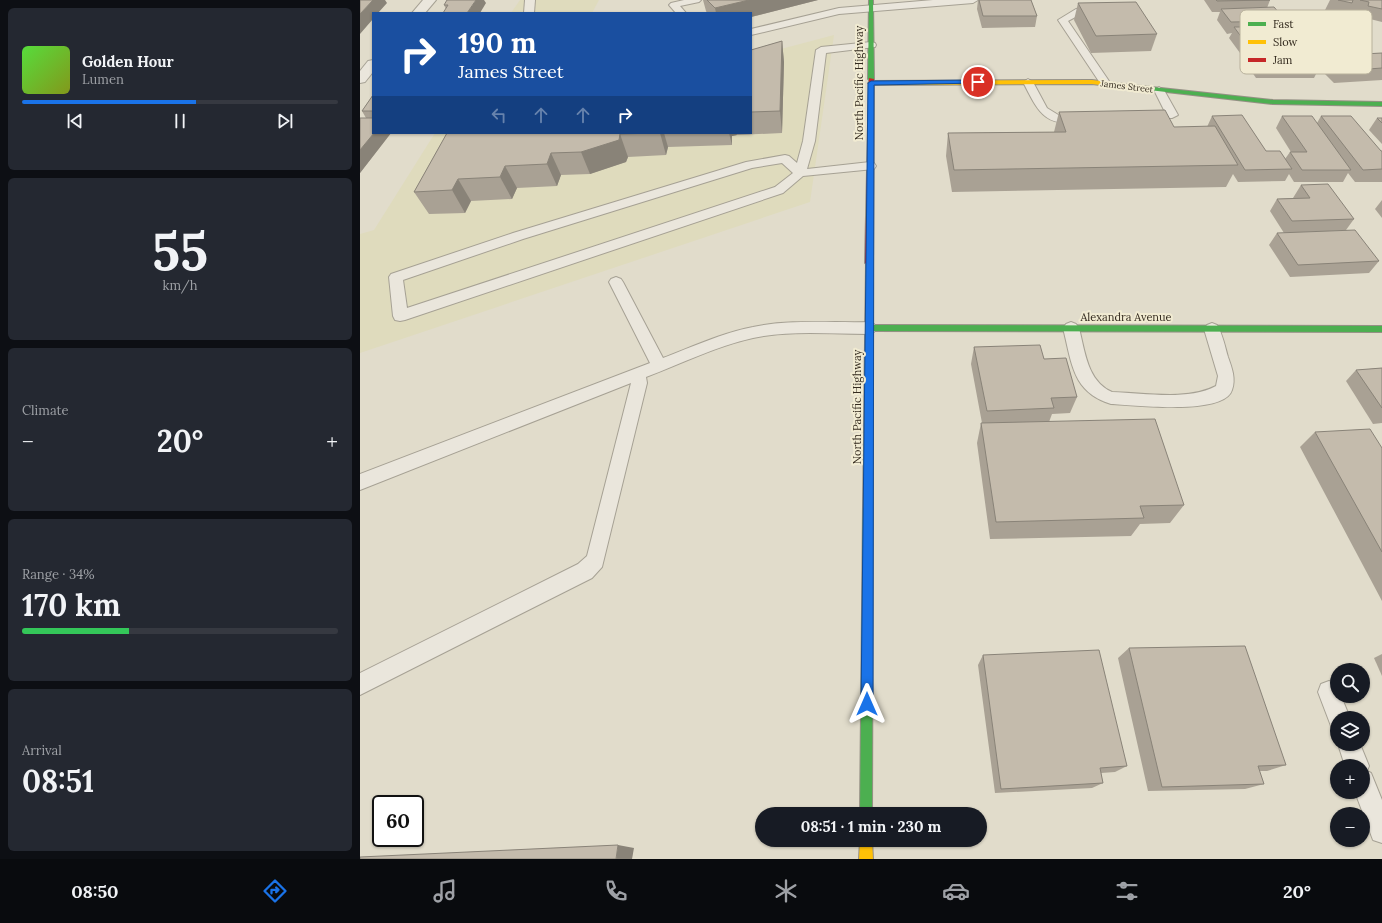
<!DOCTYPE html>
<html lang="en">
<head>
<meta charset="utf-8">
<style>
  :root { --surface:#171b24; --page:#242831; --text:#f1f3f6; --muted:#9ea1a6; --line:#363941; --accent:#1a73e8 }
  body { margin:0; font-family:Lora,serif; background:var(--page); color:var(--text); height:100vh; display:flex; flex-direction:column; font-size:15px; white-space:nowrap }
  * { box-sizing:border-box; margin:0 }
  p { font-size:13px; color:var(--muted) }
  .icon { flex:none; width:22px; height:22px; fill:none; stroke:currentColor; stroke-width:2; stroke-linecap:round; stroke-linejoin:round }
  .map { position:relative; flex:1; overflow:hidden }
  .drawer { display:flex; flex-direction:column; gap:8px; padding:8px; background:#0d0f14; width:360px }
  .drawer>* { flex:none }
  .top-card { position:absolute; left:12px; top:12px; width:380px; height:122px; border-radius:0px; box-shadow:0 1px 3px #0004; background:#1a4fa0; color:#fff; overflow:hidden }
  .controls { position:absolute; left:970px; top:663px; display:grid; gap:8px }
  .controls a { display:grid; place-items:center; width:40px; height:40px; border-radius:50%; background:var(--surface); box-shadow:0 1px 3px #0004; font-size:20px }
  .speed { position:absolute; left:12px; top:795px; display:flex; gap:8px; font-size:20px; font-weight:700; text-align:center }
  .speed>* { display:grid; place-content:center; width:52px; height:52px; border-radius:50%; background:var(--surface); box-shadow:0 1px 3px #0004; line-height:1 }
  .speed .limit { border:2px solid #111; border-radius:6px; background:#fff; color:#111 }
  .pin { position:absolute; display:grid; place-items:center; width:34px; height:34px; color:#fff; margin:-17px; border:2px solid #fff; border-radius:50%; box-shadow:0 1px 4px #0007 }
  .me { position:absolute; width:44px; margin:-22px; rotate:0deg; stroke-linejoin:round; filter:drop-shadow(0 0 3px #0008) }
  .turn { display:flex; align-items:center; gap:14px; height:84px; padding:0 20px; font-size:18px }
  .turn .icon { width:52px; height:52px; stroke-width:2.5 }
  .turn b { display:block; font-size:28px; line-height:34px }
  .lanes { display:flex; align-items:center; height:38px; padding:0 20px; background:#0003; justify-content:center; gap:20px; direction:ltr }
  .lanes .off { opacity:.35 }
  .big { font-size:30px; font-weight:800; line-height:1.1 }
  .drawer .widget { flex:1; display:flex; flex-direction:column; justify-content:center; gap:6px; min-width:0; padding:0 14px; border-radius:6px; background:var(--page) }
  .drawer .dial { align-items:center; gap:0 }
  .dial b { font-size:52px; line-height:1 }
  .song { display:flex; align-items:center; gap:12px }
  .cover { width:48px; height:48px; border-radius:6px; background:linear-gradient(135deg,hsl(110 70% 55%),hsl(70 70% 35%)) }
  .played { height:4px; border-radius:2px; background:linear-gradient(90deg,var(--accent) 55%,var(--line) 55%) }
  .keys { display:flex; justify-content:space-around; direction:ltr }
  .heat { display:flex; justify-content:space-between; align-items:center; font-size:22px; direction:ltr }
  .charge { height:6px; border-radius:3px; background:linear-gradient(90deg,#34c759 34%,var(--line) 0) }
  .trip { position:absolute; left:395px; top:807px; width:232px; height:40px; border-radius:20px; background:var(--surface); box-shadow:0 1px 3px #0004; font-weight:800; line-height:40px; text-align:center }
  .dock { display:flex; height:64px; justify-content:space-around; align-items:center; background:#090b0e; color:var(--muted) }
  .dock .icon { width:28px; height:28px }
  .dock .on { color:var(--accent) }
  .dock b { font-size:18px; color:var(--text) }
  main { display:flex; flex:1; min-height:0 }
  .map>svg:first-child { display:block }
  .farmland { fill:#dfdbbd }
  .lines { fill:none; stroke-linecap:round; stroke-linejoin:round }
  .lane-casing { stroke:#a6a194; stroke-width:2 }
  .street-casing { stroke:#a6a194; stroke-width:2 }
  .fast-casing { stroke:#959085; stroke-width:2 }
  .slow-casing { stroke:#959085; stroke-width:2 }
  .jam-casing { stroke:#959085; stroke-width:2 }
  .lane { fill:#eae6dc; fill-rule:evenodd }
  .street { fill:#eae6dc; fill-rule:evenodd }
  .fast { fill:#4caf50; fill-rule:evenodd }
  .slow { fill:#ffc107; fill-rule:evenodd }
  .jam { fill:#c62828; fill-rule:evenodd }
  .wall { fill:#a9a194 }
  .shaded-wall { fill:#898378 }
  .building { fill:#c4bbac; stroke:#898378 }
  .route { fill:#1a73e8; stroke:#114b97 }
  .labels { text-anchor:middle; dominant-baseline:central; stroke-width:4; stroke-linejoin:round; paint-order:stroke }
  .far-street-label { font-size:9px; fill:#332a1e; stroke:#f1ebd2 }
  .street-label { font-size:11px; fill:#332a1e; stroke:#f1ebd2 }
  .key { fill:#f1ebd2; stroke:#b8b19c; stroke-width:1 }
  .key-label { font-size:11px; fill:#332a1e }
</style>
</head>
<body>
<main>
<section class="drawer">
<div class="widget">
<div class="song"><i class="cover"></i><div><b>Golden Hour</b><p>Lumen</p></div></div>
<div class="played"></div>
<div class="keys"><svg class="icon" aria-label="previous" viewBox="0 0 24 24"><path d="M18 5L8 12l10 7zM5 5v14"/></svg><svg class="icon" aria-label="pause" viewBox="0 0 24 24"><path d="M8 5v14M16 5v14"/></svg><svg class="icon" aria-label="next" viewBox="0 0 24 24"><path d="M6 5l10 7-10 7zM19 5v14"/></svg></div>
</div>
<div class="widget dial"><b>55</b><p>km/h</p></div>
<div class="widget"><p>Climate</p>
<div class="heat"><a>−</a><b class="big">20°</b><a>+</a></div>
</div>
<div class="widget"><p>Range · 34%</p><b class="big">170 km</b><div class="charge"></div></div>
<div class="widget"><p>Arrival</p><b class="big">08:51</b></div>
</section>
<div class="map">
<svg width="1022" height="859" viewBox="0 0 1022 859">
  <rect width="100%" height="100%" fill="#e1dccb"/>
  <g class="farmland">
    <polygon points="160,0 239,0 232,13 151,13"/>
    <polygon points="474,35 450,202 0,353 0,234 14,230 75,133 391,133 391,57"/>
  </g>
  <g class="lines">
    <g class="lane-casing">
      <g id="lane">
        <polygon points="165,0 175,0 174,13 164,13"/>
        <polygon points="324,0 341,0 339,2 320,6 326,13 316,13 309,5 311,3"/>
        <polygon points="573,0 618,0 613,3 479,14 391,35 391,29 479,8"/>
        <polygon points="739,7 742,8 742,12 721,14 708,21 751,84 746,87 742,86 698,20 716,9"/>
        <path d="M 511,42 L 515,43 L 516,45 L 515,47 L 466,53 L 455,141 L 447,169 L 510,162 L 514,163 L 516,166 L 514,169 L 443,176 L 423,193 L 45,320 L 40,321 L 35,320 L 33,316 L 29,277 L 31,274 L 153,233 L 386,162 L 425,155 L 429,156 L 437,163 L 443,141 L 456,50 L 461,47 ZM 422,163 L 433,173 L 415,187 L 47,308 L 43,280 L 163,239 L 392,168 Z"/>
        <path d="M 668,79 L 673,82 L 687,108 L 700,116 L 724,116 L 726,118 L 724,120 C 685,130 678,111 663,82 Z"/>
        <polygon points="799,87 804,90 818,115 812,118 780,118 778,116 780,114 805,112 794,90"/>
        <path d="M 256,277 L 261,279 L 263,282 L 303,358 C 332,347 362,333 393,327 C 428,319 472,323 509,322 L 514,324 L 517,328 L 514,332 L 509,334 C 472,334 428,330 393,338 C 356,346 321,364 286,377 L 287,383 L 242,567 L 232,578 L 0,695 L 0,673 L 218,564 L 227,556 L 271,383 L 0,490 L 0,474 L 290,363 L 249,282 L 251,279 Z"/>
        <path d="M 711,322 L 716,324 L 719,328 C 725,351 727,381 752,392 C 784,393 828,401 856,386 L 858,376 L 844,329 L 847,325 L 852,323 L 857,325 C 863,335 865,347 868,357 C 872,368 876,379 872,390 C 864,416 773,405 751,404 C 712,392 712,363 703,328 L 706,324 Z"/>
        <polygon points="969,681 977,684 977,696 981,696 990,718 977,718 977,728 971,726 958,692 961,684"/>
        <polygon points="978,744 1000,744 1009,766 1007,771 1011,773 1022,800 1022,843 1013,840 995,792 1003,792 1003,766 985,766"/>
      </g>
    </g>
    <g class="street-casing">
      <g id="street">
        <polygon points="63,0 76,0 65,13 52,13"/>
        <polygon points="13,60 13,72 5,82 0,83 0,71 8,61"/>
      </g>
    </g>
    <g class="fast-casing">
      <g id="fast">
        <polygon points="509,0 513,0 514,79 511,81 508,79"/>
        <polygon points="773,85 913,100 1022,102 1022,106 913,104 771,88 771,86"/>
        <polygon points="509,325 1022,326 1022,332 509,331 505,328"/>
        <polygon points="508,503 511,504 513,507 512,814 500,814 503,507 505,504"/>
      </g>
    </g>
    <g class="slow-casing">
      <g id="slow">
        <polygon points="732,80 773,85 776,87 773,89 732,84 511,85 508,83 511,81"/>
        <polygon points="506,261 512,261 513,263 513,507 511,510 508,511 505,510 503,507"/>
        <polygon points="500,840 512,840 513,859 499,859"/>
      </g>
    </g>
    <g class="jam-casing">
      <polygon id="jam" points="509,78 514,79 513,263 509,265 505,263"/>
    </g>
    <use href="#lane" class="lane"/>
    <use href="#street" class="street"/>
    <use href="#fast" class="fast"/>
    <use href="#slow" class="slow"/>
    <use href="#jam" class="jam"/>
  </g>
  <g class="wall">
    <polygon points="343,0 458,0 391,17 391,13 347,13 346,11"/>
    <polygon points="618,0 671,0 677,16 675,27 622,28 617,9"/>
    <polygon points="844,0 910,0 907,8 926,21 923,27 942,41 937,50 960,65 965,56 1022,53 1022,80 974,83 959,68 954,78 896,78 885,62 889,53 880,53 869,38 872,33 867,34 857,20 860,12 852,12"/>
    <polygon points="970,0 1022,0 1022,22 1002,17 1003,14 988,10 985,14 965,10"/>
    <polygon points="126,3 86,9 84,5"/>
    <polygon points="718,3 797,34 791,51 731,53 714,20"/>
    <polygon points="422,41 424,62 422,133 377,135 372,136 372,145 308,147 306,155 268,157 266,162 230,174 201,175 197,186 157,188 152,199 111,201 105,213 69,214 54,192 87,133 391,133 391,50"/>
    <polygon points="13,95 13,133 31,133 0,173 0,118 6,118 2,111"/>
    <polygon points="699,112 814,127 847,127 852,116 906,151 925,159 930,152 931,152 916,128 922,116 957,123 961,116 1021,151 1022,151 1022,182 995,182 988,173 983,182 934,182 929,174 925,181 878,182 873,174 866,187 592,192 586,156 588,133 694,132"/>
    <polygon points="1017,118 1022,118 1022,144 1009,130"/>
    <polygon points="941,185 994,219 986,230 1019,261 1009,273 930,277 909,245 917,233 924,233 910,211 917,199 934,198 933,198"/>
    <polygon points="1022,200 1022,218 1015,209"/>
    <polygon points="614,347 684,359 717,397 710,413 692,414 689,422 824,505 810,523 780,524 771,536 630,539 617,443 621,423 622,423 611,364"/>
    <polygon points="1022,368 1022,423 1013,424 986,381 996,370"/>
    <polygon points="955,432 1022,448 1022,601 940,447"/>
    <polygon points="769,648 926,765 907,771 899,771 904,784 885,789 788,791 758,658"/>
    <polygon points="1022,654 1022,676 1014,658"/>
    <polygon points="623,655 767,766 755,772 741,773 743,783 732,788 635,793 618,665"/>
  </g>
  <g class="shaded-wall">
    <polygon points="13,0 25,0 27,3 18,13 13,13 13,19 0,34 0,14"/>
    <polygon points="116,0 124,0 126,3 120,13 107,13"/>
    <polygon points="389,0 458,0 391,17 391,13 356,13 355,8"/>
    <polygon points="422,41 424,62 422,133 420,111"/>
    <polygon points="14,133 31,133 0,173 0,150"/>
    <polygon points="300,133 304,133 308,147 306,155"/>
    <polygon points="369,133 376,133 377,135 372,136 372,145"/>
    <polygon points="260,134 268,157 266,162 230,174 221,152"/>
    <polygon points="191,153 201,175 197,186 187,164"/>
    <polygon points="145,166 157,188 152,199 140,177"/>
    <polygon points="98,179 111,201 105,213 92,190"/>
    <polygon points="258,845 274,848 272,859 256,859"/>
  </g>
  <g class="building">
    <polygon points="0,0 13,0 0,14"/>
    <polygon points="87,0 116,0 107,13 83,13 88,5 84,5"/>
    <polygon points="347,0 389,0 355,8"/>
    <polygon points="619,0 671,0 677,16 623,16"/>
    <polygon points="856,0 910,0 857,1"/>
    <polygon points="978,0 993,0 992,3"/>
    <polygon points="1000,0 1022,0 1022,9 1008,6 1009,2"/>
    <polygon points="776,2 797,34 736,36 718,3"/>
    <polygon points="914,7 926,21 871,22 861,9"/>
    <polygon points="874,27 930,27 942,41 885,42"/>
    <polygon points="422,41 420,111 391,112 391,50"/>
    <polygon points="1022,53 1022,68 981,71 965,56"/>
    <polygon points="13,95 13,111 2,111"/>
    <polygon points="805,110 814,127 855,126 878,165 594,170 588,133 706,132 699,112"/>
    <polygon points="882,115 906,151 920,151 932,169 885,170 852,116"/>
    <polygon points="922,116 952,116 991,170 942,170 930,152 947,152"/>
    <polygon points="961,116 991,116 1021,151 1022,151 1022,169 1003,170"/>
    <polygon points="0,118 13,118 13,133 14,133 0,150"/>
    <polygon points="1017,118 1022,118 1022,123"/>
    <polygon points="87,133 294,133 260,134 259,140 221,152 191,153 187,164 145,166 140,177 98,179 92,190 54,192"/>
    <polygon points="968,184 994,219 932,221 917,199 950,198 941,185"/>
    <polygon points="995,230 1019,261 938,265 917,233"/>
    <polygon points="680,345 684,359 706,358 717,397 691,398 694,408 627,411 614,347"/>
    <polygon points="1022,368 1022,408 996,370"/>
    <polygon points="795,419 824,505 780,506 784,518 636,522 621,423"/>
    <polygon points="1010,429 1022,448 1022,552 955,432"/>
    <polygon points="885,646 926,765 898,766 904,784 802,787 769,648"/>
    <polygon points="739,650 767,766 740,768 743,783 641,789 623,655"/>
    <polygon points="258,845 256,859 0,859 0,857"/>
  </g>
  <polygon class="route" points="618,80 620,83 514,85 513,704 511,709 507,710 503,709 501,704 508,83 511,81"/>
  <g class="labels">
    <g class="far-street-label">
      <text transform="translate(767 86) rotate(7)">James Street</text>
    </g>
    <g class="street-label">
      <text transform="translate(499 83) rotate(-90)">North Pacific Highway</text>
      <text x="766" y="317">Alexandra Avenue</text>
      <text transform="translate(497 407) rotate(-90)">North Pacific Highway</text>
    </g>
  </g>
  <rect x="880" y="10" width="132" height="64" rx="6" class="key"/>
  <rect x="888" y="22" width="18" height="4" fill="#4caf50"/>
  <rect x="888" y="40" width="18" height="4" fill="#ffc107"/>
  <rect x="888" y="58" width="18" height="4" fill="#c62828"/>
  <g class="key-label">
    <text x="913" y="28">Fast</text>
    <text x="913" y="46">Slow</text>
    <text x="913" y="64">Jam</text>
  </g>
</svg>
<div class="controls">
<a><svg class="icon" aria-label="search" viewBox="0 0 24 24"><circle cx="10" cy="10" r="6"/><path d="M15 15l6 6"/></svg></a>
<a><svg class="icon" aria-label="layers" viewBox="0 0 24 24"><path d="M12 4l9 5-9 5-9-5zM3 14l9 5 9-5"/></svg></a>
<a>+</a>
<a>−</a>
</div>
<div class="speed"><div class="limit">60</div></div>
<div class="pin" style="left:618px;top:82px;background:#d93025"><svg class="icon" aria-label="arrive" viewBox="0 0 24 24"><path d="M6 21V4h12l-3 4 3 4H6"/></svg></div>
<svg class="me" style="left:507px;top:704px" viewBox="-20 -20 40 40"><path d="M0-17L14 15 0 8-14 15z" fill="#1a73e8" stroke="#fff" stroke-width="4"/></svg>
<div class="trip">08:51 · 1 min · 230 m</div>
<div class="top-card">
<div class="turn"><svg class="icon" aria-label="right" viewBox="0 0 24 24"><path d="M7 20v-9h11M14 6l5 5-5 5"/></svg><div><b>190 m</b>James Street</div></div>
<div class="lanes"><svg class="icon off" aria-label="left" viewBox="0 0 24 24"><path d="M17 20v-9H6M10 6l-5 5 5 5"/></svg><svg class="icon off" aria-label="ahead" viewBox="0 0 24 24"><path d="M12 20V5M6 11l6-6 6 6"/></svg><svg class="icon off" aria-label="ahead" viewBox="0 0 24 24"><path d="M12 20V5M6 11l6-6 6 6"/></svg><svg class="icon" aria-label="right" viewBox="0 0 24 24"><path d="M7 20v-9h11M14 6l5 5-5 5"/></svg></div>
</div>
</div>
</main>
<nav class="dock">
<b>08:50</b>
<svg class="icon on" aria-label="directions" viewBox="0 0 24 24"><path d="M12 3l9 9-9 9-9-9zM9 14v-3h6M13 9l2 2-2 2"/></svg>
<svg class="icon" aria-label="music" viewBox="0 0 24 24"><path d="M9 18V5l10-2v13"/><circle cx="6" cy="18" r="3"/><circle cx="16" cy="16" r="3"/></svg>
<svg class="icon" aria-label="phone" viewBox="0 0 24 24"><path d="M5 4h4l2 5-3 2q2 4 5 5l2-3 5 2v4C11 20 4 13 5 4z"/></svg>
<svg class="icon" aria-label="climate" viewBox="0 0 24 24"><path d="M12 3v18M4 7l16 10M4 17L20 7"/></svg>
<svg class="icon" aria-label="car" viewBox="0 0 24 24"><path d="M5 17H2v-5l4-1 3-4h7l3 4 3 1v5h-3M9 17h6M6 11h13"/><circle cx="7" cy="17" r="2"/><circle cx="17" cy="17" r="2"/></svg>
<svg class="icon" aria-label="filters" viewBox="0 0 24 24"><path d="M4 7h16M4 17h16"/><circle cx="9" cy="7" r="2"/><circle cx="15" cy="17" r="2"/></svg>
<b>20°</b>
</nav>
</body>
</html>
